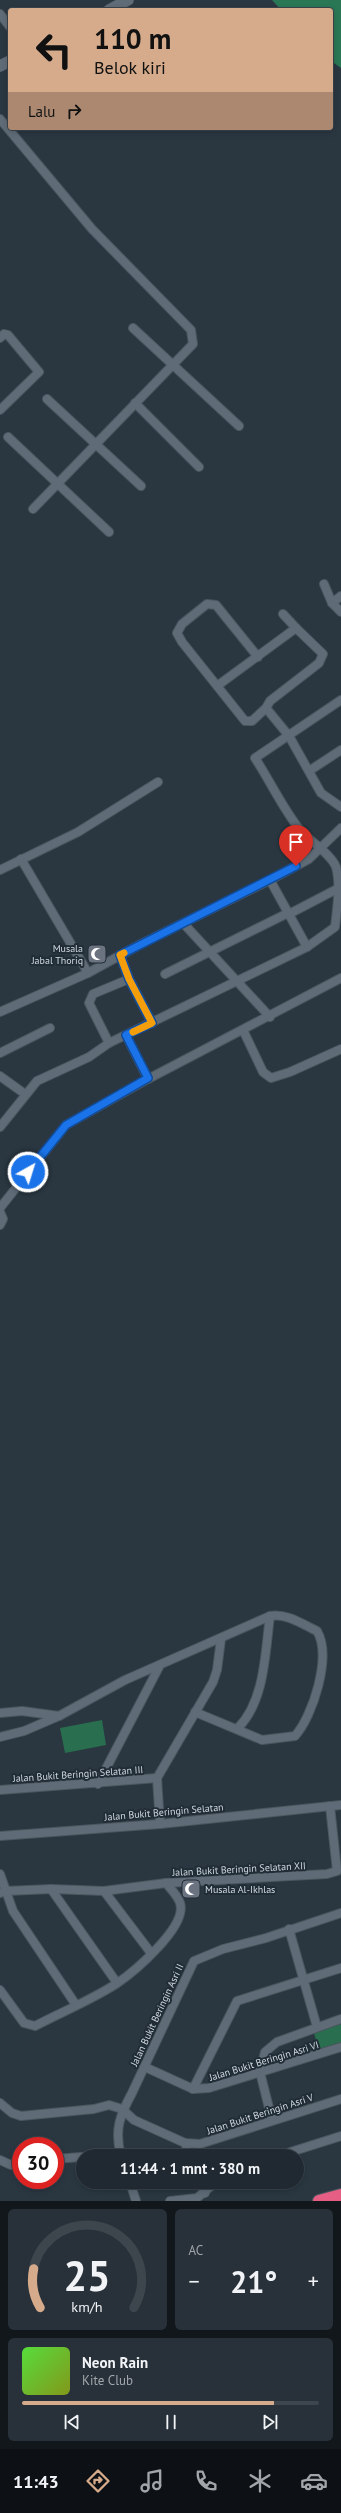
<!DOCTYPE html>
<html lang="id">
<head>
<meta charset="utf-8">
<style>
  :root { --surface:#202931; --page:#283139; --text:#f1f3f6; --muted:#a2a6ab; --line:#3d454d; --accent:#d6ab8b }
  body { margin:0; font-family:"PT Sans",sans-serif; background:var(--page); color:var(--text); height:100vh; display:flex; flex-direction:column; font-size:15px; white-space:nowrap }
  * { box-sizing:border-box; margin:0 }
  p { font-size:13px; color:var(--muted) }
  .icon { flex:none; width:22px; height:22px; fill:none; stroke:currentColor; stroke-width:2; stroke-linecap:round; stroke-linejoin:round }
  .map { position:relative; height:2201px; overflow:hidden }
  .drawer { display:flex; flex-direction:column; gap:8px; padding:8px; background:#12171b; flex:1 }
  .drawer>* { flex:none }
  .guide { position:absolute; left:8px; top:8px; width:325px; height:122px; border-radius:4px; box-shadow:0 2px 6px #0003,0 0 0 1px var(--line); background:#d6ab8b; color:#111; overflow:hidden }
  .speed { position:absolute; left:12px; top:2137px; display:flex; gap:8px; font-size:20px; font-weight:700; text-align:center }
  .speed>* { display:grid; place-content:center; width:52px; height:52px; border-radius:50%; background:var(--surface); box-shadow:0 2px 6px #0003,0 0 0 1px var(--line); line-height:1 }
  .speed .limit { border:6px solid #d22; background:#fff; color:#111 }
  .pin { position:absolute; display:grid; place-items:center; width:34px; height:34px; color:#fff; margin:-41px -17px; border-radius:50% 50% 50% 0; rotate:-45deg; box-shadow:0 0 4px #0007 }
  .pin .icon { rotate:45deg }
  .me { position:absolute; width:44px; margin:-22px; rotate:39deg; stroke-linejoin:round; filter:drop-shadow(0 0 3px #0008) }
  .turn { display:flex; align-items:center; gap:14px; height:84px; padding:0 20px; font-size:18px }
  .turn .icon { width:52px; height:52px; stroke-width:2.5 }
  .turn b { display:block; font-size:28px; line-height:34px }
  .then { display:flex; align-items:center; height:38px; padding:0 20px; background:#0003; gap:8px; font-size:15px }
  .big { font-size:30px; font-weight:800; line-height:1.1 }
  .drawer .card { flex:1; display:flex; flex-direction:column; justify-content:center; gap:6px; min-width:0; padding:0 14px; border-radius:6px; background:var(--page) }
  .drawer .dial { align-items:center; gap:0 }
  .dial svg { height:104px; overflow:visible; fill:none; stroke:var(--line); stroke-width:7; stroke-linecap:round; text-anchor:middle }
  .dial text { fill:var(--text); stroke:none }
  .song { display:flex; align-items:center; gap:12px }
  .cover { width:48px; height:48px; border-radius:6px; background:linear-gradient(135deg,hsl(110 70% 55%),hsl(70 70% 35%)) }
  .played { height:4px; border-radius:2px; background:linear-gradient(90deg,var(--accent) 85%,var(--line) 85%) }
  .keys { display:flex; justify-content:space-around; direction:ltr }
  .heat { display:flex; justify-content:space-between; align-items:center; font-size:22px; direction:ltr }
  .drawer .tiles { flex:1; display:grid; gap:8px; grid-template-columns:1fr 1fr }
  .card:last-child { grid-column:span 2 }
  .trip { position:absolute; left:76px; top:2149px; width:228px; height:40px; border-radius:20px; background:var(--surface); box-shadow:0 2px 6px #0003,0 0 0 1px var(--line); font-weight:800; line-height:40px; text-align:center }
  .tabs { display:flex; height:64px; justify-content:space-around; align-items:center; background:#0d1014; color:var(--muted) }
  .tabs .icon { width:28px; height:28px }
  .tabs .current { color:var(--accent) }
  .tabs b { font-size:18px; color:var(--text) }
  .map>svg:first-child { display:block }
  .green { fill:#296e4f }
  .forest { fill:#297755 }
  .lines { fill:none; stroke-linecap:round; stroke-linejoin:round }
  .minor-casing { stroke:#4b565e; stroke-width:10 }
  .tertiary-casing { stroke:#4b565e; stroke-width:12 }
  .motorway-casing { stroke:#4b565e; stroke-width:14 }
  .minor { stroke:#5f6c78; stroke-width:8 }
  .tertiary { stroke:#5f6c78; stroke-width:11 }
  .motorway { stroke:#e65e83; stroke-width:12 }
  .route-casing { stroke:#114b97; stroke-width:10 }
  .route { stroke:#1a73e8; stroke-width:7 }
  .slow { stroke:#f59e0b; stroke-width:7 }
  .labels { text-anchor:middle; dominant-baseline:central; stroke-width:4; stroke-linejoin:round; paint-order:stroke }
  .poi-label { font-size:10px; fill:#d1d9e0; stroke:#202d36; text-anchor:end }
  .street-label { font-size:10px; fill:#d1d9e0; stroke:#202d36 }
</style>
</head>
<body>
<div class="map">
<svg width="341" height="2201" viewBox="0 0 341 2201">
  <rect width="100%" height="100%" fill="#2a3741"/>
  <g class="green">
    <polygon points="102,1720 106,1745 65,1753 60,1728"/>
    <polygon points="341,2024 341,2044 319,2051 314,2033"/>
  </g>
  <polygon class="forest" points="272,0 341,0 341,68 331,61 331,10 281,10"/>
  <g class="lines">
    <g class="minor-casing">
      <g id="minor">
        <polyline points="0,14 10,27"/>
        <polyline points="0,119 92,229 191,330 193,344 33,509"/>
        <polyline points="133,328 239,426"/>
        <polyline points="0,338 4,334 8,335 39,372 0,410"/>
        <polyline points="47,399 141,486"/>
        <polyline points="135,403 199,467"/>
        <polyline points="8,437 109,532"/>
        <polyline points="324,584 332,603 341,612"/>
        <polyline points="332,603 341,596"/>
        <polyline points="283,614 296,628"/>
        <polyline points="217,686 296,628 323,654 319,663 270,701 266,708 252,721 245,721 182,642 177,633 182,624 207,604 216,605 258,657"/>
        <polyline points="266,708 289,736 321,793 341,807"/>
        <polyline points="309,771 341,750"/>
        <polyline points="21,859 88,973"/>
        <polyline points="0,870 78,832 158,782"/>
        <polyline points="270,880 307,947"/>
        <polyline points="289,914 339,888"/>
        <polyline points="184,924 270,1017"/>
        <polyline points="120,955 129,979 152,1023"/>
        <polyline points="165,974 288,913"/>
        <polyline points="0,1012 88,973 141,944 270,880 309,859 341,828"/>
        <polyline points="243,1030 263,1072 271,1078 290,1072 341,1049"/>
        <polyline points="126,1035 148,1079"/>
        <polyline points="109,1043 89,1003 93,994 129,979"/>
        <polyline points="0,1053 50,1028"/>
        <polyline points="0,1076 25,1094"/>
        <path d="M 0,1127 L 37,1081 L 89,1057 L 109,1043 L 307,947 L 335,927 C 337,909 341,885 336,867 C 331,854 310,841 300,830 C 283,809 270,781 255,758 L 341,700"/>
        <polyline points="0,1208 66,1125 148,1079 341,978"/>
        <polyline points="0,1212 3,1219 0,1225"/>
        <polyline points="0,1713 22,1711 59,1716"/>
        <path d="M 238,1728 C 265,1701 265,1653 270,1616"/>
        <path d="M 0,1737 L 24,1731 L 59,1716 L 125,1680 L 270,1616 C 287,1613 302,1624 317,1631 C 332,1656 313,1716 295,1736 L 262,1740 L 195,1712"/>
        <polyline points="98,1784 159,1667"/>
        <polyline points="0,1790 157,1778"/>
        <polyline points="160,1824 157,1778 213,1682 217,1670 221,1639"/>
        <polyline points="0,1836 160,1824 341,1805"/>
        <polyline points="0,1874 13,1911 76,2005"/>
        <polyline points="51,1889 117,1983"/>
        <polyline points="104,1891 151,1953"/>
        <polyline points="0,1893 6,1891 51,1889 104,1891 166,1883 327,1874 337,1871 330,1806"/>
        <polyline points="289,1929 317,2027"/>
        <path d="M 0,1990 L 24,2023 L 35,2026 C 62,2012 91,2000 116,1984 C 134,1972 188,1926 180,1903 C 178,1896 170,1888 166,1883"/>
        <polyline points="145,2067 193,2089 237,2001 341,1968"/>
        <polyline points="193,2089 209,2088 341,2047"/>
        <polyline points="0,2103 12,2113 21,2116 94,2109 109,2105 122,2109 134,2120 185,2143 190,2156"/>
        <polyline points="272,2120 260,2072 265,2052 277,2042 341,2019"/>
        <polyline points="185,2143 200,2144 341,2099"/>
        <path d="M 121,2156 C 114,2130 120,2115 132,2093 L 194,1961 L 223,1949 L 266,1938 L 341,1913"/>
        <polyline points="278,2156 341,2136"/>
        <polyline points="55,2159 120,2154"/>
        <polyline points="0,2160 11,2165 21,2165"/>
        <polyline points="130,2182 136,2201"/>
        <polyline points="200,2182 205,2193"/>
        <polyline points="170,2201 197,2198 216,2182"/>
      </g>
    </g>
    <g class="tertiary-casing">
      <g id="tertiary">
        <polyline points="109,10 128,0"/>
        <polyline points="0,66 10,61"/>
      </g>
    </g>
    <g class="motorway-casing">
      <polyline id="motorway" points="319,2201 341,2195"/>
    </g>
    <use href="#minor" class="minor"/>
    <use href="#tertiary" class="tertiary"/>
    <use href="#motorway" class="motorway"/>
  </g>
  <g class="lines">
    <g class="route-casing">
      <polyline id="route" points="28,1172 66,1125 148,1078 126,1035 152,1023 129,979 120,955 296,866"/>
    </g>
    <use href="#route" class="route"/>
    <polyline class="slow" points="124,953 120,955 129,979 152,1023 133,1032"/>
  </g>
  <defs>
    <g id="mosque-square" transform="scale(1)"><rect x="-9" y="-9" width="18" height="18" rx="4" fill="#6b7280" stroke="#202d36"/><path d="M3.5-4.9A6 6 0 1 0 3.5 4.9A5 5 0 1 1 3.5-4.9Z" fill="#fff"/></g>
  </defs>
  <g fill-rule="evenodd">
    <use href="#mosque-square" x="97" y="954"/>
    <use href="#mosque-square" x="191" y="1889"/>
  </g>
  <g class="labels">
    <g class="poi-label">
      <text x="83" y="948">Musala<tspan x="83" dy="12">Jabal Thoriq</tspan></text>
      <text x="205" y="1889" text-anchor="start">Musala Al-Ikhlas</text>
    </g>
    <g class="street-label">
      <text transform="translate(78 1774) rotate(-4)">Jalan Bukit Beringin Selatan III</text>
      <text transform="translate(164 1812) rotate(-5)">Jalan Bukit Beringin Selatan</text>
      <text transform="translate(239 1869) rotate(-3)">Jalan Bukit Beringin Selatan XII</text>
      <text transform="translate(157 2015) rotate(-65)">Jalan Bukit Beringin Asri II</text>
      <text transform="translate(264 2061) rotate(-17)">Jalan Bukit Beringin Asri VI</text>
      <text transform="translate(260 2114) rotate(-18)">Jalan Bukit Beringin Asri V</text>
    </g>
  </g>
</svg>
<div class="speed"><div class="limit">30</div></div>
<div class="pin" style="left:296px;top:866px;background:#d93025"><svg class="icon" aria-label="arrive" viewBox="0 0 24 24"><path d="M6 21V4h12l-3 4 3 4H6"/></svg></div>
<svg class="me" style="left:28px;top:1172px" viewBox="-20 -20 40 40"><circle r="17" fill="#1a73e8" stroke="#fff" stroke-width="3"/><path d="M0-11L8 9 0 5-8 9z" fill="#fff"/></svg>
<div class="trip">11:44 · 1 mnt · 380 m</div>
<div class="guide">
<div class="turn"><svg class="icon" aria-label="left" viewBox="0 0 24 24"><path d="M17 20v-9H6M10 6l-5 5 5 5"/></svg><div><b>110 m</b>Belok kiri</div></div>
<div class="then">Lalu<svg class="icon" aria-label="right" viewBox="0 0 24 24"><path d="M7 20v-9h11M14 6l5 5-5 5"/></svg></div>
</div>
</div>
<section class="drawer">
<div class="tiles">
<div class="card dial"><svg viewBox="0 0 100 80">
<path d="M14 69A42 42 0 1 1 86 69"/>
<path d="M14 69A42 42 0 0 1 9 39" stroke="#d6ab8b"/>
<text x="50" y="56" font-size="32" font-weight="700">25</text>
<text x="50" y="72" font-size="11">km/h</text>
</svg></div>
<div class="card"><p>AC</p>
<div class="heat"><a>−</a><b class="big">21°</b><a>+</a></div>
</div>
<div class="card">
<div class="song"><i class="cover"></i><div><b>Neon Rain</b><p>Kite Club</p></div></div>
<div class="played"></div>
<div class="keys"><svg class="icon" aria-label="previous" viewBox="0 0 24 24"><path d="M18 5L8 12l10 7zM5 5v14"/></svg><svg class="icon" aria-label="pause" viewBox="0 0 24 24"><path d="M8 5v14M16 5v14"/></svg><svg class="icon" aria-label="next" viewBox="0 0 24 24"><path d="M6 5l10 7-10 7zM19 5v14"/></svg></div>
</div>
</div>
</section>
<nav class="tabs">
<b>11:43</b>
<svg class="icon current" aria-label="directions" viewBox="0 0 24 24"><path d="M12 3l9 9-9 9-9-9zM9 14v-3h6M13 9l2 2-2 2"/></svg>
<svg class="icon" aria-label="music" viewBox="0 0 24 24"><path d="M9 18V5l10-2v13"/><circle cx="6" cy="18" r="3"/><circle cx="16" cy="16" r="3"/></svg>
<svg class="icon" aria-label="phone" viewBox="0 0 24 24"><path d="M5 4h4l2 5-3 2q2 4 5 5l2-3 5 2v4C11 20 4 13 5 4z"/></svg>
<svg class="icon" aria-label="climate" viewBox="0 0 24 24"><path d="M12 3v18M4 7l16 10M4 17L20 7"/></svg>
<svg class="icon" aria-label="car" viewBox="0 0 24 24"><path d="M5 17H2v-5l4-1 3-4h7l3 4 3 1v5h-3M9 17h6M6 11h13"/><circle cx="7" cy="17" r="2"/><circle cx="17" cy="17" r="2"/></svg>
</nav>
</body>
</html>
